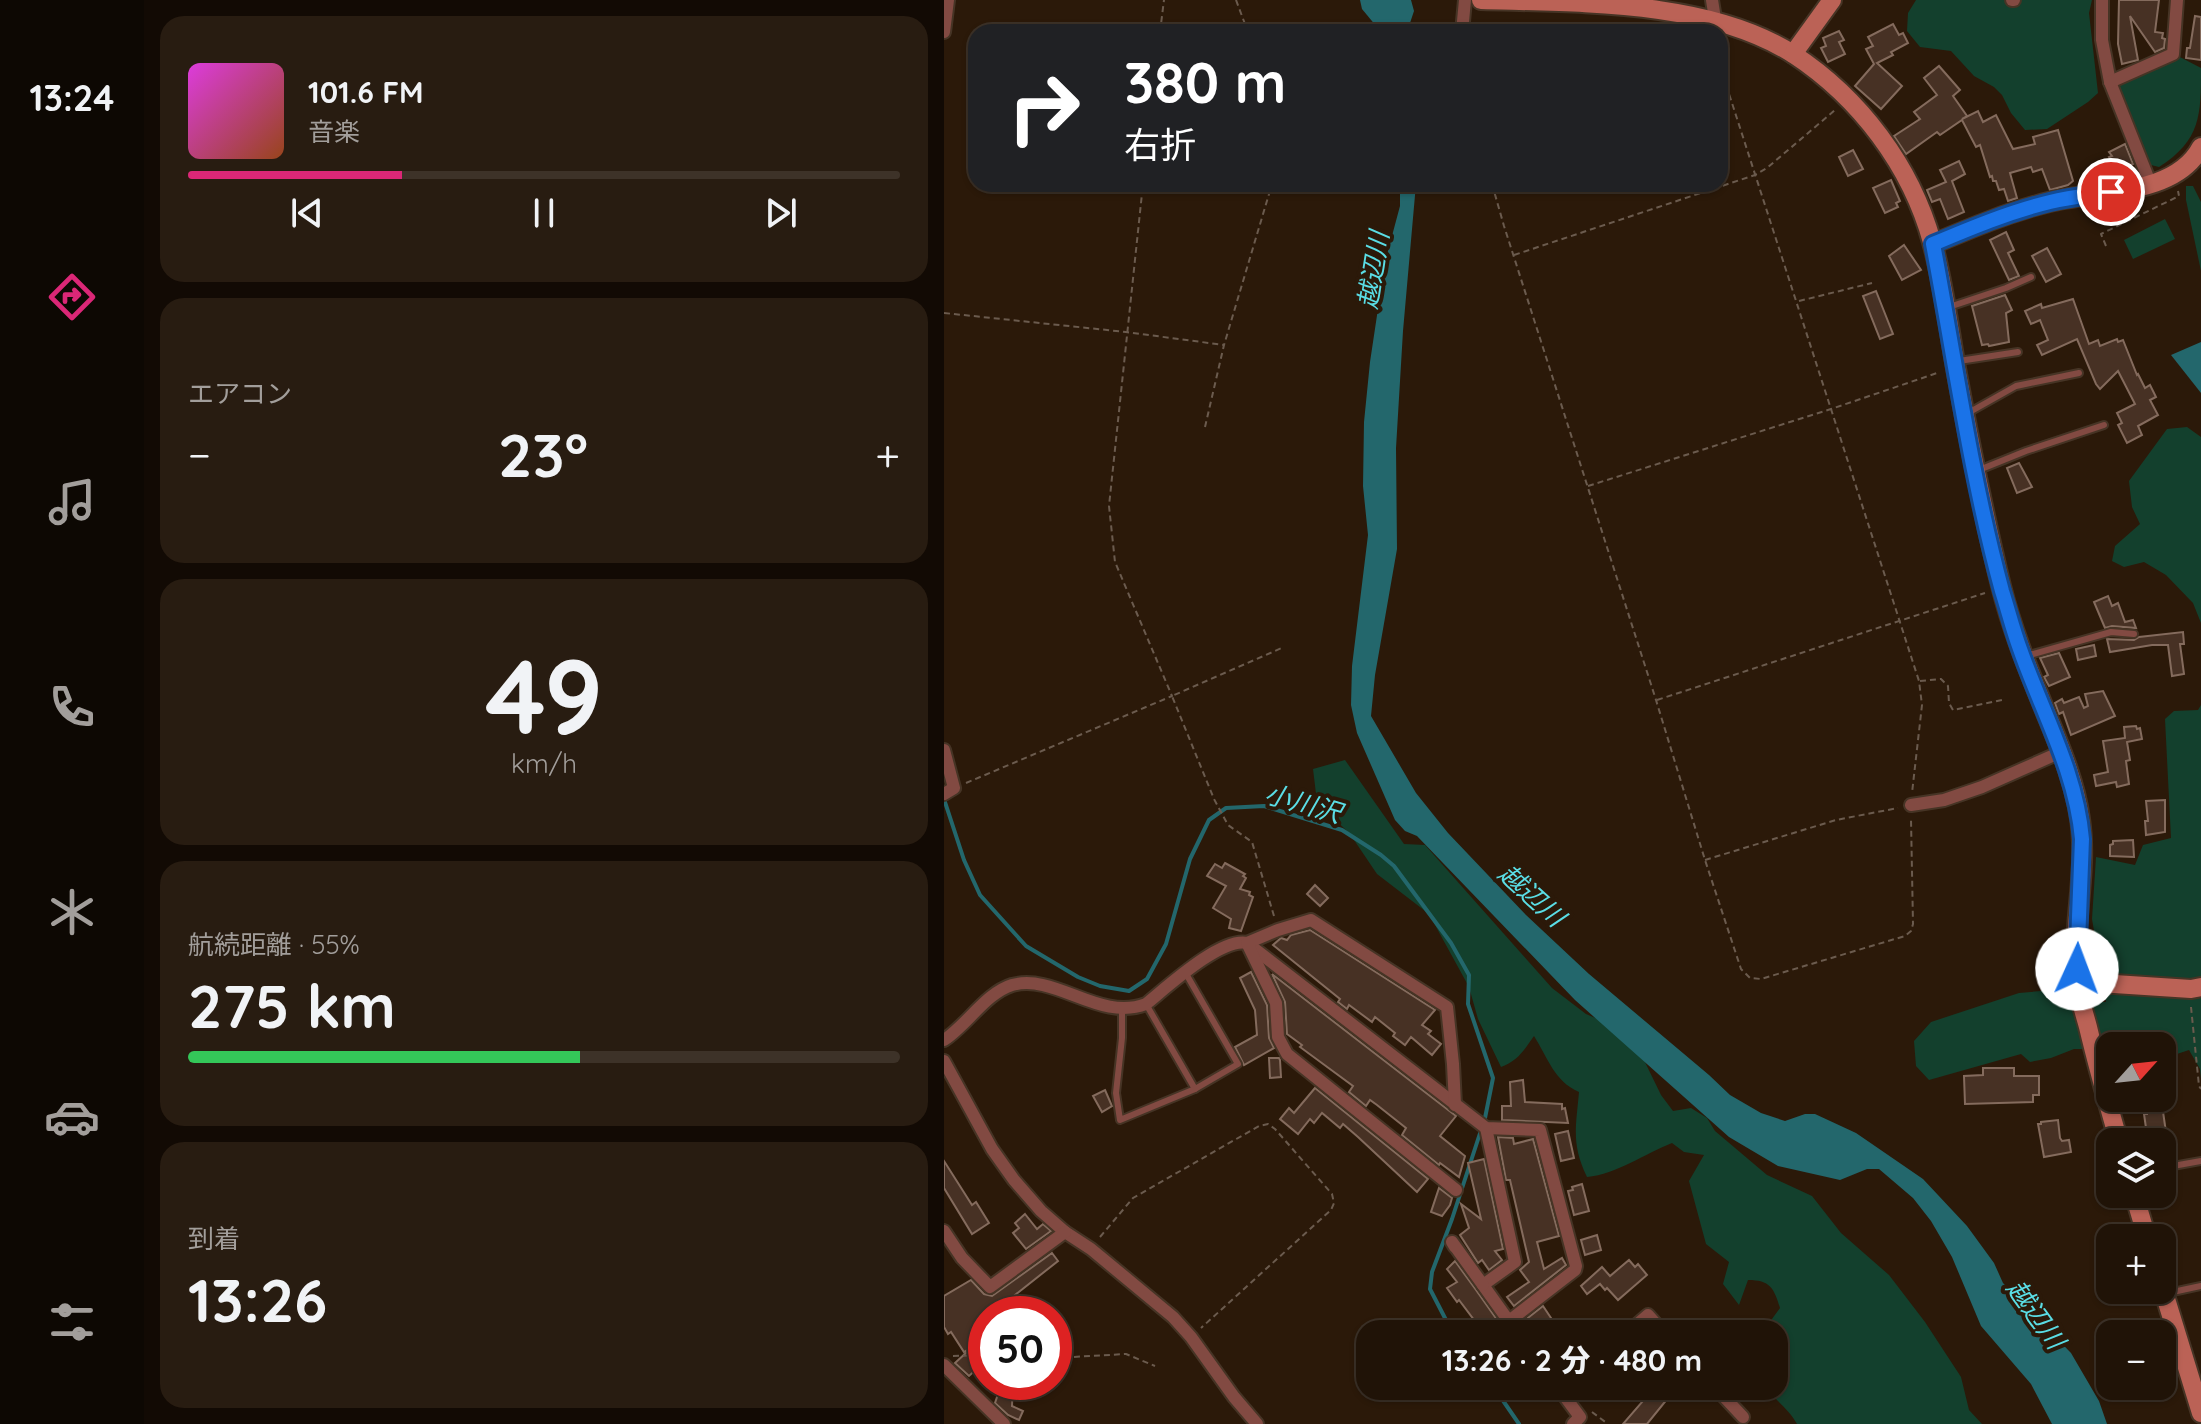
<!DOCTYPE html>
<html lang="ja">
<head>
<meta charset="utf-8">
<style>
  :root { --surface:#201307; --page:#281c11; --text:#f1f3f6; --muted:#a29e9b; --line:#3d3228; --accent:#db2777 }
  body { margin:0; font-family:Quicksand,"Noto Sans JP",sans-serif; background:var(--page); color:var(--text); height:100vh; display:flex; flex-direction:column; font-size:30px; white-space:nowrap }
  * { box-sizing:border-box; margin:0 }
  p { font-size:26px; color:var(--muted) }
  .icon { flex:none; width:44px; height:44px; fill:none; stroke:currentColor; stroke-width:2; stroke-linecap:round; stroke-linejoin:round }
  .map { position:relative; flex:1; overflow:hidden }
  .drawer { display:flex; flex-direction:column; gap:16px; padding:16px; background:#120a04; width:800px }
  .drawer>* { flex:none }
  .hud { position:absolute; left:24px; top:24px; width:760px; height:168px; border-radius:24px; box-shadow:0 2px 6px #0004,0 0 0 2px var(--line); background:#202124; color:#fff; overflow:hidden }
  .needle { width:52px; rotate:63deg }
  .tools { position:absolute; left:1152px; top:1032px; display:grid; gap:16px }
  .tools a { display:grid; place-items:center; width:80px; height:80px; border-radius:16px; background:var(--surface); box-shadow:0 2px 6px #0004,0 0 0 2px var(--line); font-size:40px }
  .speed { position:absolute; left:24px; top:1296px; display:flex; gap:16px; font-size:40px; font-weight:700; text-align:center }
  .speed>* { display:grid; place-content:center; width:104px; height:104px; border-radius:50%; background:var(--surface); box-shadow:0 2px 6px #0004,0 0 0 2px var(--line); line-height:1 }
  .speed .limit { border:12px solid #d22; background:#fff; color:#111 }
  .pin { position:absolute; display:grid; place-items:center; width:68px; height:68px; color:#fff; margin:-34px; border:4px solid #fff; border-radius:50%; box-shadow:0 2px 8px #0007 }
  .me { position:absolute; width:88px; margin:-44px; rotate:2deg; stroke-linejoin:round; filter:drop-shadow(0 0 6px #0008) }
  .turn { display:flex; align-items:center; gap:28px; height:168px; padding:0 24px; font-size:36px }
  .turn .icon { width:104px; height:104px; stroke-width:2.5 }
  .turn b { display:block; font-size:56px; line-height:68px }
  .big { font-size:60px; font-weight:800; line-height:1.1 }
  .drawer .card { flex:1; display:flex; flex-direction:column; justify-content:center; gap:12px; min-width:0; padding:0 28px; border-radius:24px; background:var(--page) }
  .drawer .dial { align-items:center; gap:0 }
  .dial b { font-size:104px; line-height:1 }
  .song { display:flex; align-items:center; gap:24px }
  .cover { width:96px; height:96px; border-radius:12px; background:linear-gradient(135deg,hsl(300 70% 55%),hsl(20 70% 35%)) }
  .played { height:8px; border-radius:4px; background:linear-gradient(90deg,var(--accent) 30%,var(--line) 30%) }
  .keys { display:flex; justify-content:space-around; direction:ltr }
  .heat { display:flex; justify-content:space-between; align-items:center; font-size:44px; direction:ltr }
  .charge { height:12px; border-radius:6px; background:linear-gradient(90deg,#34c759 55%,var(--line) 0) }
  .trip { position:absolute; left:412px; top:1320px; width:432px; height:80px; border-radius:24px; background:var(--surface); box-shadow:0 2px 6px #0004,0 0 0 2px var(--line); font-weight:800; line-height:80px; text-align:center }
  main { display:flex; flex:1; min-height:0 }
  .tabs { display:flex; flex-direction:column; width:144px; justify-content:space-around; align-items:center; background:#0d0803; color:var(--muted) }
  .tabs .icon { width:56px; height:56px }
  .tabs .selected { color:var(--accent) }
  .tabs b { font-size:36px; color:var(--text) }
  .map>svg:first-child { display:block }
  .green { fill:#13402d }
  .water { fill:#23676c }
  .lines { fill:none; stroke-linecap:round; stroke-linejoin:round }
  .stream { stroke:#23676c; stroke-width:4 }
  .building { fill:#473124; stroke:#846b5d; stroke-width:2 }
  .lane-casing { stroke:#463425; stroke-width:10 }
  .street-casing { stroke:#463425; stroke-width:16 }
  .secondary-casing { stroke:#463425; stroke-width:22 }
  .path { stroke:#6b5b4e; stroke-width:2; stroke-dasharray:6 4; stroke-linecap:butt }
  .lane { stroke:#824a42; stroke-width:6 }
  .street { stroke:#824a42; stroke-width:12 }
  .secondary { stroke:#bb6256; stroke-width:18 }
  .route-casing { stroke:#114b97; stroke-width:20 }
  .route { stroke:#1a73e8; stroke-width:14 }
  .labels { text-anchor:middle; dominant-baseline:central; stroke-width:8; stroke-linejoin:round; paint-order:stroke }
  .water-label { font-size:26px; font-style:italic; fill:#5adde5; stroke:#2b1909 }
</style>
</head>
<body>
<main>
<nav class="tabs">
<b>13:24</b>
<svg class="icon selected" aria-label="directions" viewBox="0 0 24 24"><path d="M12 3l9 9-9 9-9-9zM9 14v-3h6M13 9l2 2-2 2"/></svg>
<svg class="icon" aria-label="music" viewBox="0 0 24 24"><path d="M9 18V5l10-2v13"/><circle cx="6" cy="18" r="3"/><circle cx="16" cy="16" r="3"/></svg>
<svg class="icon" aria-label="phone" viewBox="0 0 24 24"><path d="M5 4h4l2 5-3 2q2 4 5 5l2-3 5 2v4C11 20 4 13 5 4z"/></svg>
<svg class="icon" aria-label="climate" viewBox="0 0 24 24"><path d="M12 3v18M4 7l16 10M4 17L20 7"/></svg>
<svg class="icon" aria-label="car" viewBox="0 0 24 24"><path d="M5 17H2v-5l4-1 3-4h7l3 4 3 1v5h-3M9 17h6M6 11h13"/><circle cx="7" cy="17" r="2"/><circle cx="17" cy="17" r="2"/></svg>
<svg class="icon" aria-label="filters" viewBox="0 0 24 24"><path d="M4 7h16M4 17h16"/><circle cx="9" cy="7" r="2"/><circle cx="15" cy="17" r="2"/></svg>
</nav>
<section class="drawer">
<div class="card">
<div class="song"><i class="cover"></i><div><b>101.6 FM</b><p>音楽</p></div></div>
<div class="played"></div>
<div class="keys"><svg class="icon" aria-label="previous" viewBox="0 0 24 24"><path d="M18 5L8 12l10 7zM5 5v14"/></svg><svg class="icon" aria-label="pause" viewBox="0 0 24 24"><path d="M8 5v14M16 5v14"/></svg><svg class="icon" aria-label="next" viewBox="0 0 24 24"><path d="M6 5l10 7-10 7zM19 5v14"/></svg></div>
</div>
<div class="card"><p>エアコン</p>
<div class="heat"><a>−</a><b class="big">23°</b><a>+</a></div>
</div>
<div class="card dial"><b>49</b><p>km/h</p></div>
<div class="card"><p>航続距離 · 55%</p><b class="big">275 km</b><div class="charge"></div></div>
<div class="card"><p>到着</p><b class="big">13:26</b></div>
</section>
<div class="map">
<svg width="1257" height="1424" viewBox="0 0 1257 1424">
  <rect width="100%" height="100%" fill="#2b1909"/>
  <g class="green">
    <polygon points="972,0 1148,0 1145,13 1154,93 1144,102 1103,129 1081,130 1067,113 1058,95 1050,87 1030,76 1007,51 976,47 963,31 964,13"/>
    <path d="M 1234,56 L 1257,68 C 1257,115 1257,140 1215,167 L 1207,165 L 1174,89 L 1177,83 Z"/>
    <polygon points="1249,186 1257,202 1257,271 1242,200 1242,186"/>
    <polygon points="1221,219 1231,239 1189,259 1180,240"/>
    <polygon points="1243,427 1257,437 1257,623 1249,603 1222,575 1200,562 1180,567 1168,561 1171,546 1196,524 1188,507 1185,481 1223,429"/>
    <polygon points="1257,705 1257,1079 1256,1069 1245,1050 1218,1059 1218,1046 1166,1046 1166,1049 1130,1049 1107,1058 1086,1062 1077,1054 985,1080 972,1066 970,1041 987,1022 1075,993 1120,989 1141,1002 1162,1002 1148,919 1152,857 1191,865 1199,845 1227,838 1221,719 1230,711 1254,710"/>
    <path d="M 401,760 L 460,844 L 481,845 L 608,988 L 642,1014 L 663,1023 L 698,1056 L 717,1095 L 729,1111 L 747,1108 L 763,1118 L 771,1131 L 823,1175 L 868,1196 L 897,1233 L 945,1275 L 981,1322 L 1017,1377 L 1025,1410 L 1038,1424 L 853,1424 C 845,1409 831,1401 822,1386 L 830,1386 L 830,1334 L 817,1334 L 836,1308 C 830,1288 826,1280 804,1280 L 795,1305 L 779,1284 L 785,1262 L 762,1244 L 745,1181 L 760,1155 L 740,1152 L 728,1143 C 700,1154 673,1174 643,1177 C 627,1144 632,1127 635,1092 C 610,1081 604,1058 590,1036 C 580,1050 574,1061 557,1067 L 534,1019 L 525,987 L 485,914 L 433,874 L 406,834 L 373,802 L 369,769 Z"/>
  </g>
  <g class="water">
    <polygon points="416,0 467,0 470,11 463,32 437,32 418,9"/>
    <polygon points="456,184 472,184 459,331 452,448 453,549 431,675 427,716 472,793 504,833 582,915 645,974 765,1075 786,1095 817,1113 841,1121 861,1114 871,1114 912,1133 979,1179 1023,1226 1050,1263 1059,1283 1127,1353 1155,1401 1163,1424 1108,1424 1087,1384 1037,1326 1008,1257 987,1221 969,1198 935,1169 923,1169 896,1180 834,1166 785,1137 631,1000 473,836 461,831 451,820 413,733 407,705 408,666 424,535 419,486 420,422 426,362 441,262 456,206"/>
    <polygon points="1257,342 1257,393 1227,355"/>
  </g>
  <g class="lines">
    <g class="stream">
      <polyline points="0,799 20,860 36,895 82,946 134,977 156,986 185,991 203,979 222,944 246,859 265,820 282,808 320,806 398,830 437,855 450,866 507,943 525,975 524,1004 549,1078 541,1118 508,1219 488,1272 486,1289 502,1320 515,1334"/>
      <polyline points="549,1386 575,1424"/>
    </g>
  </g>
  <g class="building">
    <polygon points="1175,0 1215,0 1211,32 1219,33 1218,38 1221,39 1220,48 1211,52 1186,16 1194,60 1178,64 1174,44"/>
    <polygon points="1251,16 1257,17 1257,60 1242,58 1243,48 1246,48"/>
    <polygon points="949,24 955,35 959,33 964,43 947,52 949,55 933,63 958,86 937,109 911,86 930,64 922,49 929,46 924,37"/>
    <polygon points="895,31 900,40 895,42 901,54 884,62 877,48 882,46 879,38"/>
    <polygon points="995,66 1016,90 1009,96 1023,116 1018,119 1034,111 1039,122 1052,115 1069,149 1091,144 1089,137 1114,130 1129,181 1124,185 1106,190 1098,169 1089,172 1087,167 1066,173 1073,198 1064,201 1060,189 1055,190 1052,181 1049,181 1048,176 1046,177 1036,145 1032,147 1018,120 996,135 993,132 962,154 950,136 976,119 970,112 993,95 980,78"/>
    <polygon points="1181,144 1189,164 1173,172 1165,157 1168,156 1165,152"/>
    <polygon points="909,150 919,169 904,176 895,157"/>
    <polygon points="1015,161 1021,174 1008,181 1020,212 1004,219 996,199 988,202 983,190 1002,182 996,170"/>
    <polygon points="947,180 956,201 952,203 954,207 941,213 929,188"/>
    <polygon points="1062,232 1070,250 1064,253 1075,276 1065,280 1046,240"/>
    <polygon points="960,245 977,270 958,280 945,256"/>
    <polygon points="1103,248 1117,274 1102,282 1088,256"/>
    <polygon points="932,291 949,334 936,339 919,296"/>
    <polygon points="1061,295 1068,310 1062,313 1065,342 1045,346 1044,344 1038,345 1028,306"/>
    <polygon points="1129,299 1145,344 1154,340 1156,346 1173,339 1174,342 1179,340 1193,375 1194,374 1201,388 1206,385 1212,397 1206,400 1214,415 1194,426 1198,435 1183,443 1174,425 1178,423 1173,413 1191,404 1174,371 1156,389 1152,384 1133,339 1098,355 1093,345 1104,340 1096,320 1087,324 1081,311 1097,304 1098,308"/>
    <polygon points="1075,463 1088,487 1073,493 1063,468"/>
    <polygon points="1164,596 1168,606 1174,603 1181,622 1189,620 1192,628 1168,626 1161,628 1150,602"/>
    <polygon points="1239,632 1240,644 1236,644 1240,674 1228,676 1224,645 1208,645 1166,652 1163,639 1190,640 1195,637"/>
    <polygon points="1150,645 1152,656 1134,660 1132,649"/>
    <polygon points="1115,653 1126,677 1105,686 1100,677 1104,675 1096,658"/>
    <polygon points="1159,691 1171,716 1127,735 1119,712 1115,714 1111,703 1118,699 1120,703 1135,697 1140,708 1144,706 1141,694"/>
    <polygon points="1192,726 1193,729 1196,728 1198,739 1183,742 1186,760 1182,761 1185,784 1173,787 1172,782 1152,786 1150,775 1164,772 1159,741 1181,738 1180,727"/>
    <polygon points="1221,800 1221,832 1202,835 1201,821 1204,821 1202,801"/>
    <polygon points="1189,840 1190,857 1166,856 1166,845 1169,844 1169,841"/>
    <polygon points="281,863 301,874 299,876 302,878 296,889 306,892 305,895 309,897 297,931 285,928 287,919 269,908 282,886 263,876 271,864 278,868"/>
    <polygon points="371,885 384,898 376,906 363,894"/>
    <polygon points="366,930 491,1010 478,1025 487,1031 484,1034 497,1044 488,1055 467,1037 461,1045 449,1036 451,1033 431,1017 428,1022 405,1005 403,1009 394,1002 396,999 329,945 337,938 343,940 347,935"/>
    <polygon points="307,972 323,1005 325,1038 330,1048 300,1065 291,1047 313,1035 311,1010 296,978"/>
    <polygon points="328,974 512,1116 496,1136 521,1156 515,1177 496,1163 495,1165 458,1135 462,1128 433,1105 426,1100 422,1106 405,1092 409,1086 356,1047 358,1045 343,1034 341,1002"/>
    <polygon points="325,1058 335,1058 336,1060 337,1077 326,1078"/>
    <polygon points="1039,1068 1070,1068 1070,1076 1095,1076 1095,1095 1089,1095 1089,1102 1021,1104 1020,1076 1039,1075"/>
    <polygon points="579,1080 581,1102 618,1104 618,1109 621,1108 624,1123 558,1120 558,1106 567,1106 566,1082"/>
    <polygon points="371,1088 484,1179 473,1192 414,1137 399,1124 396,1128 378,1113 370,1123 366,1119 354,1134 336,1119 345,1108 350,1113"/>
    <polygon points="161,1090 168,1106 158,1112 149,1096"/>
    <polygon points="1202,1098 1217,1098 1223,1139 1204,1142 1200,1114 1203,1114"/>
    <polygon points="1114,1120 1116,1138 1118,1141 1125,1140 1127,1152 1100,1157 1094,1124 1097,1124 1097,1122"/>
    <polygon points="624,1131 630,1158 617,1161 611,1134"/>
    <polygon points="554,1137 569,1138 570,1144 589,1139 615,1236 593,1242 600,1269 618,1258 622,1265 570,1306 563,1297 585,1282 576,1270 585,1262 566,1180 562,1180"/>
    <polygon points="540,1159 559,1249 551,1251 558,1260 545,1270 538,1260 534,1263 516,1235 525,1228 517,1204 537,1219 524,1163"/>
    <polygon points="0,1161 28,1205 32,1202 45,1223 28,1234 0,1188"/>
    <polygon points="638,1184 645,1211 630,1215 624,1191 629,1190 628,1187"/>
    <polygon points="495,1188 508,1198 506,1205 498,1216 487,1212"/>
    <polygon points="81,1214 93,1229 99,1224 107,1231 82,1249 69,1233 75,1228 71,1223"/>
    <polygon points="653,1235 657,1250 641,1255 637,1240"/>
    <polygon points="108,1253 114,1261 71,1295 82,1314 69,1314 62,1301 58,1304 55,1301 42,1309 42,1338 20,1352 7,1332 4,1334 0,1327 0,1296 27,1280 40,1294 48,1296"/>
    <polygon points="685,1260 691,1267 694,1264 703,1275 674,1300 663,1288 661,1290 656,1284 643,1294 637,1286 658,1267 666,1276"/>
    <polygon points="511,1261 532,1290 563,1334 537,1334 528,1322 530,1320 515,1300 513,1302 503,1288 513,1282 503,1269"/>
    <polygon points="599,1306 607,1318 598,1325 604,1334 590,1334 580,1321"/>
    <polygon points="23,1352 36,1366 25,1376 11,1363"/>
    <polygon points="53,1382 69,1382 68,1406 79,1411 75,1420 64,1415 51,1403 53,1397"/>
    <polygon points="679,1386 698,1386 713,1394 715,1391 710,1386 733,1386 730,1389 734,1392 726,1400 724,1398 703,1424 679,1424 699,1401"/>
  </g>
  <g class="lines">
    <g class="lane-casing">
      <g id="lane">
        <polyline points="1005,307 1062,288 1087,277"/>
        <polyline points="1015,361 1074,352"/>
        <polyline points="1024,413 1072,386 1135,373"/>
        <polyline points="1035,470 1082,451 1160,425"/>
        <polyline points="1082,656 1167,632 1190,634"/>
        <polyline points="202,1004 251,1089"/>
        <polyline points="178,1009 178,1038 172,1093 176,1120 251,1089 294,1064 241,972"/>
        <polyline points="1218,1168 1257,1161"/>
        <polyline points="1224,1293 1257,1286"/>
      </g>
    </g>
    <g class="street-casing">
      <g id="street">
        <polyline points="768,0 771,19"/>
        <polyline points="1068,0 1070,0"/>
        <polyline points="1158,0 1158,40 1166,82 1207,185"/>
        <polyline points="0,32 4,0"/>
        <polyline points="518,32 521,0"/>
        <polyline points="1166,82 1229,54 1233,0"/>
        <polyline points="0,750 10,788 0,794"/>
        <polyline points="967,805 1000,800 1038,787 1117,752"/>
        <path d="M 0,1040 C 23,1025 42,993 68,985 C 112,973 155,1022 202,1004 C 222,988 277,937 303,943 L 542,1128 L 596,1130 L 632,1266 L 631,1270 L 565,1321"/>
        <polyline points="0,1061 48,1149 70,1180 97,1211 121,1232 147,1249 229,1317 247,1337 290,1397 313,1424"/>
        <polyline points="511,1105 509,1064 503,1007 367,920 334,930 303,943 332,1003 334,1037 343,1054 512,1190"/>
        <polyline points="542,1128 571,1262 539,1285 574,1334"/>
        <polyline points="0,1231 18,1258 46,1287 121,1232"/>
        <polyline points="511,1247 508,1242 539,1285"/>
        <polyline points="682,1334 704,1315 721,1334"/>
        <polyline points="0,1365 60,1424"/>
        <polyline points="613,1386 636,1417 629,1424"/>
        <polyline points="770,1386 799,1417"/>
      </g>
    </g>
    <g class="secondary-casing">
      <g id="secondary">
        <path d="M 537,0 C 637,3 764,0 849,54 C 916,98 967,166 988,242 C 1000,284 1005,331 1013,374 C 1026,445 1040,516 1057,586 C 1068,630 1085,671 1102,713 C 1116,747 1131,782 1136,819 C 1144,874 1127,929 1133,983 C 1135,998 1140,1012 1144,1027 C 1153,1065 1164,1104 1175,1142"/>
        <polyline points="849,54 888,0"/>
        <path d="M 989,244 C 1027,228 1065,212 1105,202 C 1152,190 1231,197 1257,147"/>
        <polyline points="1133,985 1155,983 1247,989 1257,987"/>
        <polyline points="1190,1194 1203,1238"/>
        <polyline points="1218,1286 1257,1413"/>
      </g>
    </g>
    <g class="path">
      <polyline points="292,0 304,32"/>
      <polyline points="216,32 220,0"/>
      <polyline points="776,66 975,681 978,705 968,793"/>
      <polyline points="548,184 560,226 712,700 761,860 797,969 806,978 817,979 961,936 967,931 969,924 967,819"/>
      <polyline points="1162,246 1157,234 1235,196 1234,191"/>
      <polyline points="570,255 811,175 823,168 891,110"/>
      <polyline points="855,301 928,283"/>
      <polyline points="0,313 182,332 280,345"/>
      <polyline points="261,427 280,345 328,184"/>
      <polyline points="644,486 887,409 996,372"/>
      <polyline points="976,681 997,679 1004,686 1005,703 1009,710 1058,700"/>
      <polyline points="713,700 1041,593"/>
      <polyline points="22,783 228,696 171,562 165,506 199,184"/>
      <polyline points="761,860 892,820 954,808"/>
      <polyline points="330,916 308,842 284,825 270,799 228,696 340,647"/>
      <polyline points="1247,1007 1255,1086 1257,1089"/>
      <polyline points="156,1237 189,1198 315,1126 324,1124 331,1129 388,1194 390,1203 387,1210 257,1328"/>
      <polyline points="9,1356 42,1355"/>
      <polyline points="110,1358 182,1354 211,1366"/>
      <polyline points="648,1412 664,1424"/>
    </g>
    <use href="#lane" class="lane"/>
    <use href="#street" class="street"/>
    <use href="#secondary" class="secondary"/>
  </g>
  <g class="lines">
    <g class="route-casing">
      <path id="route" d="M 1133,969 L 1138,839 C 1132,771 1098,712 1076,649 C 1069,630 1064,610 1058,591 C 1027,477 1011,360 989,244 C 1027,228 1065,212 1106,202 C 1126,197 1147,195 1167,192"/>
    </g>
    <use href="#route" class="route"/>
  </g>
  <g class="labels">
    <g class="water-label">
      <text transform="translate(429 270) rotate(-81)">越辺川</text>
      <text transform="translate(359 803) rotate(16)">小川沢</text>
      <text transform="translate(588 895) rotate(42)">越辺川</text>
      <text transform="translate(1092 1314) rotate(54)">越辺川</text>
    </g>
  </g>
</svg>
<div class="tools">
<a><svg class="needle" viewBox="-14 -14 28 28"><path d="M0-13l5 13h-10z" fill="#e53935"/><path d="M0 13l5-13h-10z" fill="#a29e9b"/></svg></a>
<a><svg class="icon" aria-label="layers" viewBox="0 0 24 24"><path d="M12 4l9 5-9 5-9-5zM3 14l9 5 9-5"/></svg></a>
<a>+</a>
<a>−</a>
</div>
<div class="speed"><div class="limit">50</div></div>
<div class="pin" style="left:1167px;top:192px;background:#d93025"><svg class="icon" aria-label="arrive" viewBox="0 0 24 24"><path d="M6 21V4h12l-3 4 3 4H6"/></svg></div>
<svg class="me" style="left:1133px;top:969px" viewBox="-20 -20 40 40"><circle r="19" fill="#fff"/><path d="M0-13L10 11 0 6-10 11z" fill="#1a73e8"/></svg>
<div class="trip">13:26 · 2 分 · 480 m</div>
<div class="hud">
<div class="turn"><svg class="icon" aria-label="right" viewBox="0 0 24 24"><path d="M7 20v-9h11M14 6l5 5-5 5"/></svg><div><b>380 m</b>右折</div></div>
</div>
</div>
</main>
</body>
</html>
